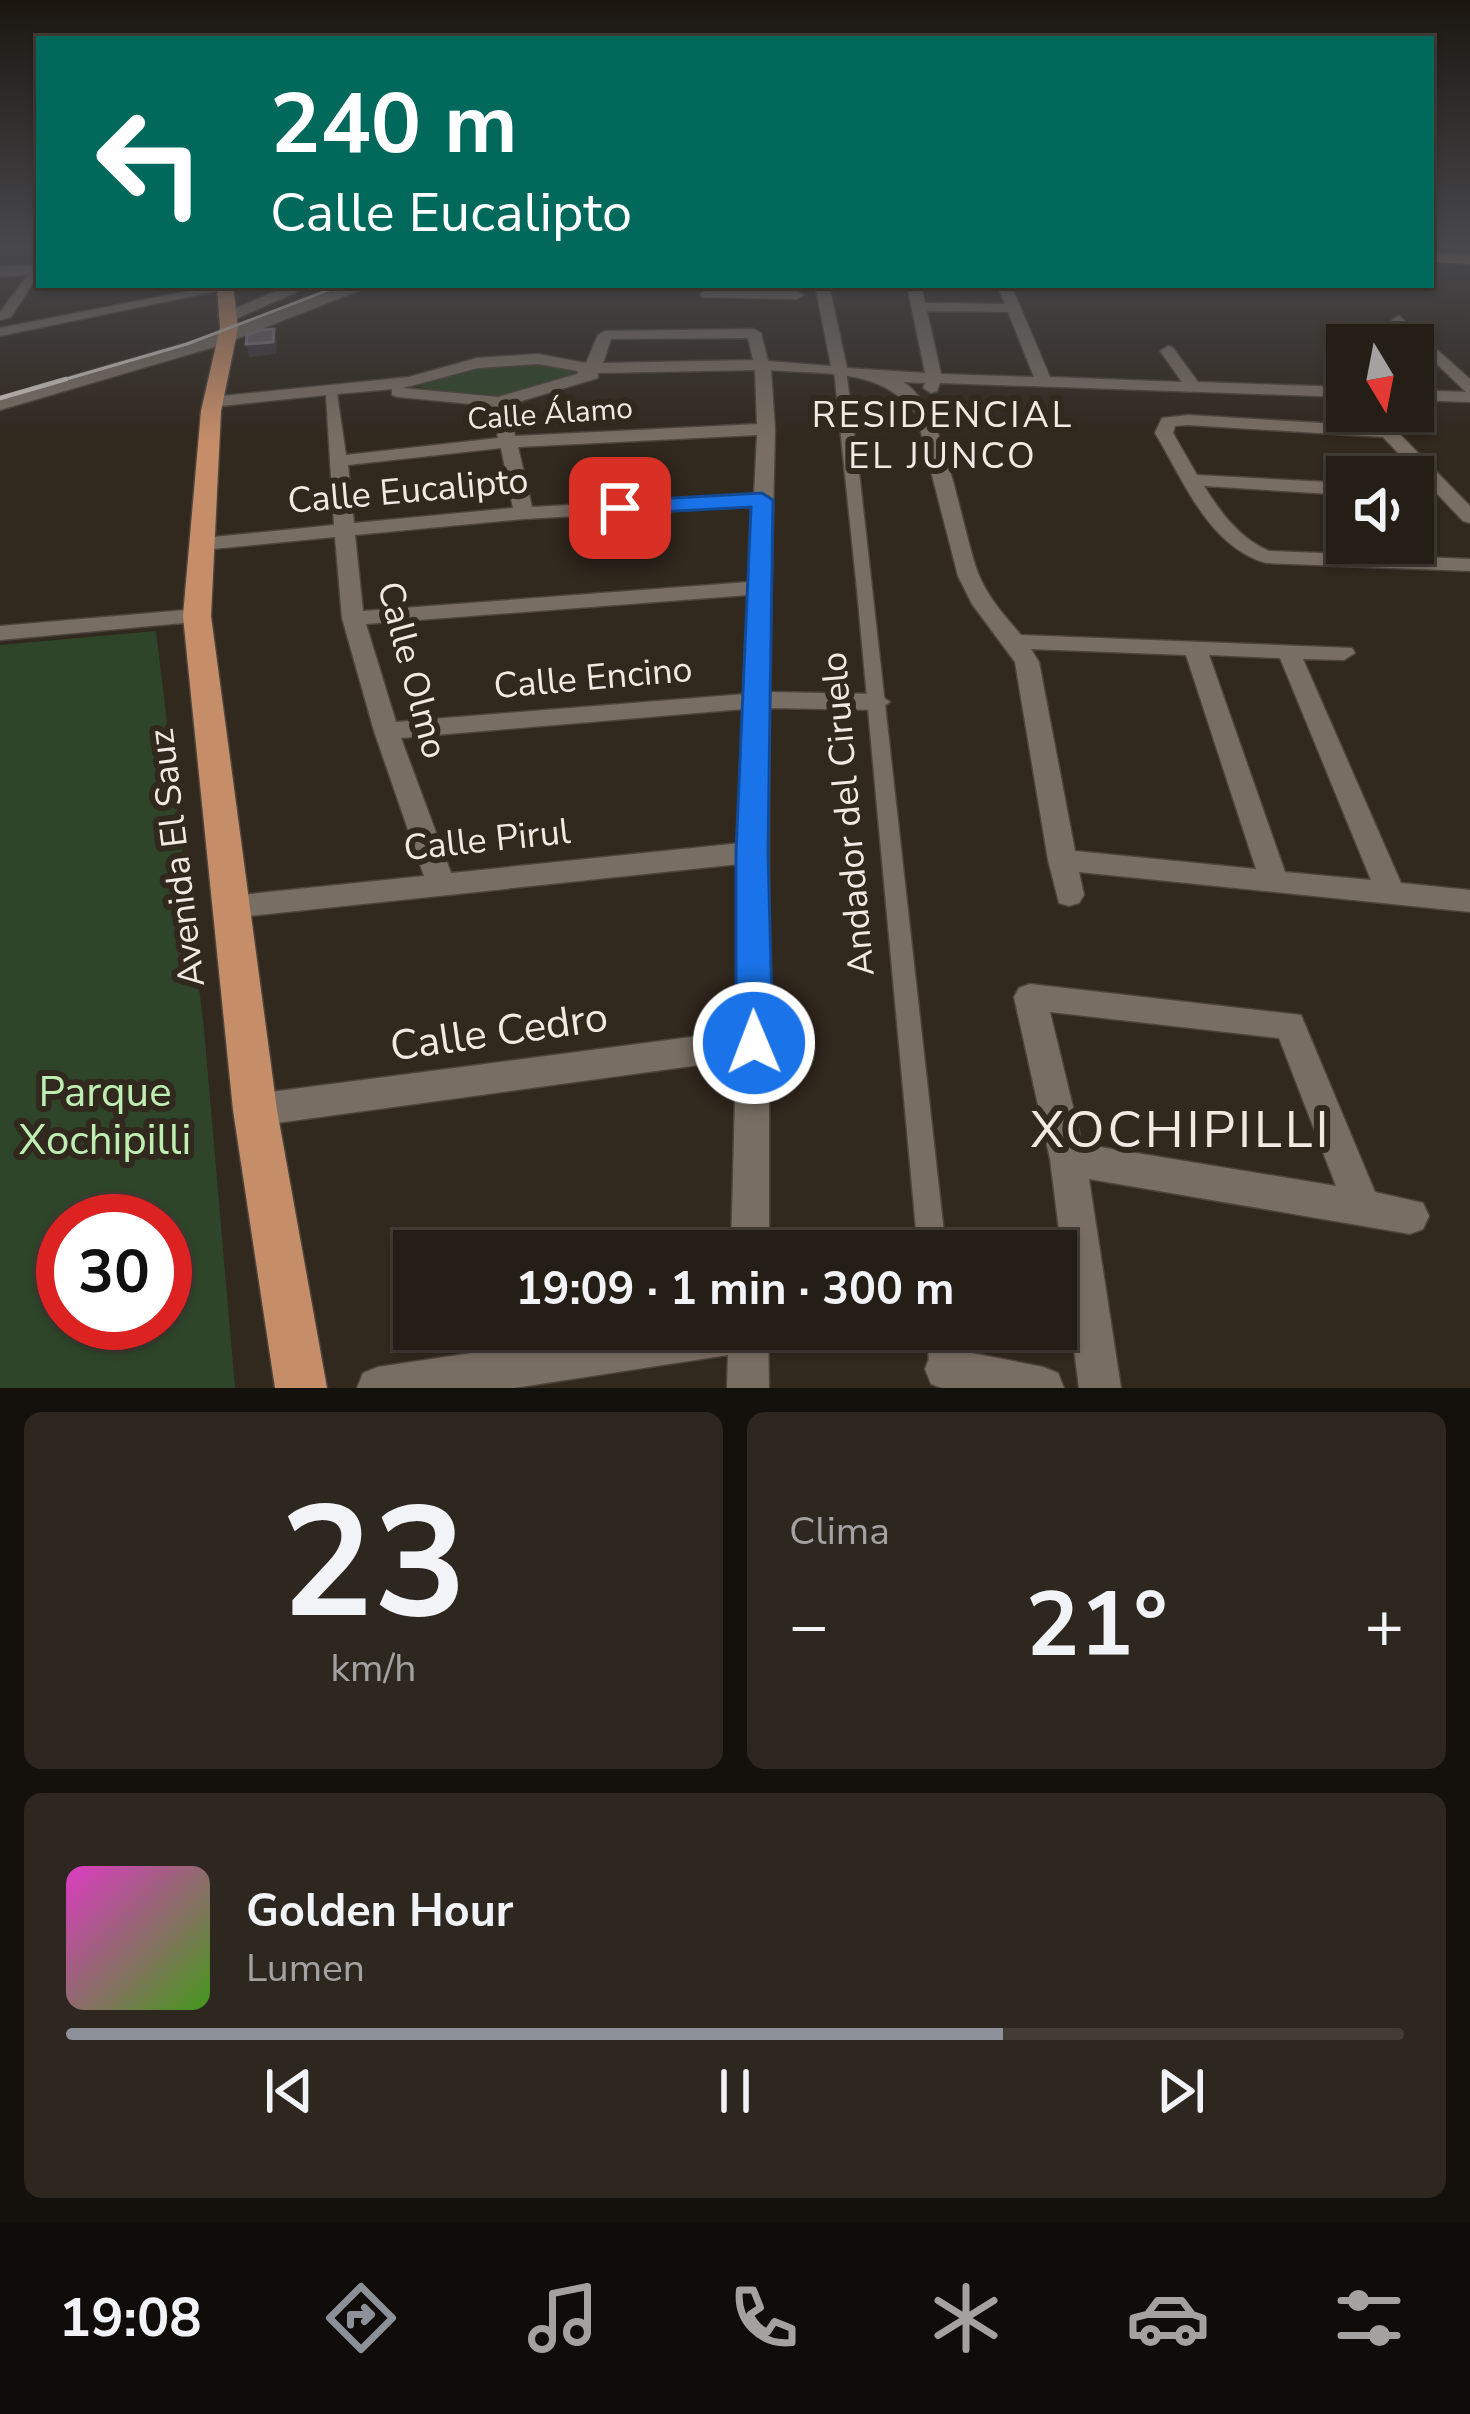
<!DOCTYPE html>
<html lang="es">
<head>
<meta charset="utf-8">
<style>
  :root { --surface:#251e16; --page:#2d271f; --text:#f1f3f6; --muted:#a3a2a1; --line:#423c35; --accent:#8c9099 }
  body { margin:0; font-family:"Nunito Sans",sans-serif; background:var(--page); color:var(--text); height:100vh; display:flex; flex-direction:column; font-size:45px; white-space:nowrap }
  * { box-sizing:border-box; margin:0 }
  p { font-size:39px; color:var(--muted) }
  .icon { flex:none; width:66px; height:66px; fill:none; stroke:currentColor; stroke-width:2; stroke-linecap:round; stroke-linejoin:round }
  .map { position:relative; height:1388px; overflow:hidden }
  .sheet { display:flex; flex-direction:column; gap:24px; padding:24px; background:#14100c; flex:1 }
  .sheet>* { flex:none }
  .hud { position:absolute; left:36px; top:36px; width:1398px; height:252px; border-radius:0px; box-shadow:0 3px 9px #0004,0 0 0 3px var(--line); background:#00695c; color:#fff; overflow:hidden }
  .needle { width:78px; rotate:170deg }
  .controls { position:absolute; left:1326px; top:324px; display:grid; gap:24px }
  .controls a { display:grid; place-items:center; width:108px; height:108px; border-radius:0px; background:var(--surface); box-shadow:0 3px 9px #0004,0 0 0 3px var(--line); font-size:60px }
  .speed { position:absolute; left:36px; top:1194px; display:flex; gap:24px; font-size:60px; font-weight:700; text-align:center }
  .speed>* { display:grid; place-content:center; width:156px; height:156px; border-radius:50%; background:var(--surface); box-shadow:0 3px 9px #0004,0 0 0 3px var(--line); line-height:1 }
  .speed .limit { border:18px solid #d22; background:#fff; color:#111 }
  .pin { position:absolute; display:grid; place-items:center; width:102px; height:102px; color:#fff; margin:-51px; border-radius:24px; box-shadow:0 6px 18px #0006 }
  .me { position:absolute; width:132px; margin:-66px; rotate:359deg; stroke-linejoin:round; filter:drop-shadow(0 0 9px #0008) }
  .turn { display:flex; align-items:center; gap:42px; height:252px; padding:0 36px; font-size:54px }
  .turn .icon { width:156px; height:156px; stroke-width:2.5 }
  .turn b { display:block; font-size:84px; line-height:102px }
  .big { font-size:90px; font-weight:700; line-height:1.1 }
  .sheet .card { flex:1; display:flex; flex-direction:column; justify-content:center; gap:18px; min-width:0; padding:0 42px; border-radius:18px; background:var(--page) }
  .sheet .dial { align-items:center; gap:0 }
  .dial b { font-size:156px; line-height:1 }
  .song { display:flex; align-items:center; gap:36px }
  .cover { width:144px; height:144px; border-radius:18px; background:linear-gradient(135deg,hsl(310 70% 55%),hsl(100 70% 35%)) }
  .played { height:12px; border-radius:6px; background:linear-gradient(90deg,var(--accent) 70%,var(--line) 70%) }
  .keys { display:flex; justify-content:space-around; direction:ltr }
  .heat { display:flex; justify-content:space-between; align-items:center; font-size:66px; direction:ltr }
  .sheet .tiles { flex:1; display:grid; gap:24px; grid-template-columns:1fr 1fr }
  .card:last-child { grid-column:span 2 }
  .trip { position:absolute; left:393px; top:1230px; width:684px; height:120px; border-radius:0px; background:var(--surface); box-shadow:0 3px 9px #0004,0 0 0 3px var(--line); font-weight:700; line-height:120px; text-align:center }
  .dock { display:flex; height:192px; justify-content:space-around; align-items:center; background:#0f0c09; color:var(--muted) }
  .dock .icon { width:84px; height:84px }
  .dock .active { color:var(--accent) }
  .dock b { font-size:54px; color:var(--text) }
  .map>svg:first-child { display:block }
  .green { fill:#2f4529; fill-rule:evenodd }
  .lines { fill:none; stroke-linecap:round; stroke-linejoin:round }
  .pedestrian-casing { stroke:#4d443c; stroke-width:3 }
  .minor-casing { stroke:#4d443c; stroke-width:3 }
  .secondary-casing { stroke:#4d443c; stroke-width:3 }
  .primary-casing { stroke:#4d443c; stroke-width:3 }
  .pedestrian { fill:#796e63; fill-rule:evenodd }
  .minor { fill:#796e63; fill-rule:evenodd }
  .secondary { fill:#796e63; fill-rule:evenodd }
  .primary { fill:#c58d68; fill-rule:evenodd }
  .rail-far1 { stroke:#cdc6bf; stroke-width:3 }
  .rail { stroke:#cdc6bf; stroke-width:4.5 }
  .shaded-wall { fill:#3f373a }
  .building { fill:#655e66; stroke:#7a747a; stroke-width:3 }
  .route { fill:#1a73e8; stroke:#114b97; stroke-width:3 }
  .labels { text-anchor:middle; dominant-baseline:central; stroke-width:12; stroke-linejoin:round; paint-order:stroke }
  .far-street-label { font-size:30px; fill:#f0eae3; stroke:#31281e }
  .far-quarter-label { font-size:36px; letter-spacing:3px; fill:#f0eae3; stroke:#31281e }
  .street-label { font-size:36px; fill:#f0eae3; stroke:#31281e }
  .near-street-label { font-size:42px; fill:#f0eae3; stroke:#31281e }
  .near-park-label { font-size:42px; fill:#bfeeb3; stroke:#31281e }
  .near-quarter-label { font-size:51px; letter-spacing:3px; fill:#f0eae3; stroke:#31281e }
</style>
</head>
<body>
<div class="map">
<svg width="1470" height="1388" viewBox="0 0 1470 1388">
  <rect width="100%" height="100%" fill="#31281e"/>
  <g class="green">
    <polygon points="539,363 578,373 496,400 413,386 477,367"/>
    <path d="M 156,631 L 204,1029 L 235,1388 L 0,1388 L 0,645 ZM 63,1221 L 165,1221 L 165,1323 L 63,1323 Z"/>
  </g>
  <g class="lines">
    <g class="pedestrian-casing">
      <g id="pedestrian">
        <polygon points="840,366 846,370 860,480 946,1251 918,1251 857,590 834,370"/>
        <polygon points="926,1329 956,1329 962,1372 957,1383 946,1388 935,1383 930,1372"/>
      </g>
    </g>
    <g class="minor-casing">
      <g id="minor">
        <polygon points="39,260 39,274 11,317 0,320 0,312"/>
        <polygon points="219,285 232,288 0,336 0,328"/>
        <path d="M 815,285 L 829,285 L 847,368 L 925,373 L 907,285 L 921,285 L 925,303 L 1005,304 L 997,285 L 1011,285 L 1050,377 L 1182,382 L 1160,351 L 1168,346 L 1173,348 L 1198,382 L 1347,387 L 1347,397 L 940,383 L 937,391 L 931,393 L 923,388 L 925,383 L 903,382 C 945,405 960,525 978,573 C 988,598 1004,615 1021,635 L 1352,648 L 1355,653 L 1344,660 L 1303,659 L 1401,883 L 1470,890 L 1470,912 L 1079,872 L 1084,895 L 1079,903 L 1069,906 L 1059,903 L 1048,860 L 1015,662 L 972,604 L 958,576 L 916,413 C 879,367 825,375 771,370 L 775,429 L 769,692 L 878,694 L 890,702 L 878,710 L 769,708 L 769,1251 L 731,1251 L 736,1060 L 255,1126 L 243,1121 L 238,1110 L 243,1099 L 255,1094 L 737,1031 L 740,864 L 231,918 L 221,915 L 216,907 L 221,899 L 231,896 L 424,876 L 374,731 L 342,618 L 335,537 L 203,550 L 193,544 L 203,538 L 334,525 L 326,395 L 212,407 L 204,402 L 212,397 L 409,377 L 477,358 L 538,354 L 586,363 L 598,335 L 605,331 L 754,329 L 761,333 L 768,361 L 831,366 ZM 927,311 L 1008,312 L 1034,377 L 941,374 ZM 748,338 L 753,360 L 603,363 L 611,339 ZM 538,364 L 578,371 L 577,374 L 498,397 L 403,388 L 478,368 ZM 755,370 L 757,424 L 515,436 L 508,405 L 598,378 L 598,373 ZM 392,389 L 392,395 L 398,397 L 492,406 L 498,438 L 346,455 L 337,394 ZM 757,435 L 754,495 L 532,507 L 518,447 ZM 501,448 L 513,508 L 354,523 L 348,465 ZM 753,506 L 749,582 L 363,611 L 355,535 L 524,519 ZM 749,595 L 745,694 L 396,722 L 366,624 ZM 1031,649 L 1186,655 L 1256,869 L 1075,851 L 1039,662 ZM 1209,655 L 1280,658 L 1371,880 L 1285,872 ZM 744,709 L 741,843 L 451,873 L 401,738 Z"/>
        <polygon points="858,285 872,285 873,286 866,290"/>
        <polygon points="707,290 797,291 804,295 797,299 702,297 700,294"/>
        <polygon points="1399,316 1470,379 1470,402 1413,400 1413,390 1466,392 1394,323 1392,320"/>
        <path d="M 1360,411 L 1377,411 L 1470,506 L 1470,523 L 1463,521 L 1383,437 L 1188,425 L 1175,426 L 1173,433 L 1197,475 L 1347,483 L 1347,495 L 1204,486 C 1221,513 1239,538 1269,551 L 1470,559 L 1470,571 L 1266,563 C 1208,546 1184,481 1155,433 L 1162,418 L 1188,415 L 1373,426 Z"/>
        <polygon points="197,609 208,616 205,621 0,640 0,626"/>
        <path d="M 1030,984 L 1301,1015 L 1375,1192 L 1423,1203 L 1429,1216 L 1423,1229 L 1410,1234 L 1089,1179 L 1121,1388 L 1079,1388 L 1050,1159 L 1014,997 L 1019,988 ZM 1050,1012 L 1279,1038 L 1336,1186 L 1082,1144 Z"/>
        <polygon points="633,1329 768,1329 769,1388 727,1388 728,1355 514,1388 357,1388 363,1373 378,1367"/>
        <polygon points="946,1348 1043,1367 1058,1373 1064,1388 942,1388 931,1384 925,1369 931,1354"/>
      </g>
    </g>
    <g class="secondary-casing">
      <g id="secondary">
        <polygon points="39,264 39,274 0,277 0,267"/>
        <polygon points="290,285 313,285 233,320 218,316"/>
        <polygon points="349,285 373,285 221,345 0,410 0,397 207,337"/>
      </g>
    </g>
    <g class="primary-casing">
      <g id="primary">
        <polygon points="1431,252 1470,254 1470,264 1431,262"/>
        <polygon points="217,285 233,285 238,328 221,411 211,616 277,1110 327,1388 275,1388 233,1110 183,616 201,411 220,328"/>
      </g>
    </g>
    <use href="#pedestrian" class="pedestrian"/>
    <use href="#minor" class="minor"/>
    <use href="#secondary" class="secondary"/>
    <use href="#primary" class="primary"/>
    <polyline class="rail-far1" points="56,382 187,344 342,285"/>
    <polyline class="rail" points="0,398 66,379"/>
  </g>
  <polygon class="shaded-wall" points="274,329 277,341 276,354 249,357 246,344"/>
  <polygon class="building" points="274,329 273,342 246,344 247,335 260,330"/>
  <linearGradient id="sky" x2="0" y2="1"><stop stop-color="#1b1610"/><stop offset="0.56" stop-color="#48484c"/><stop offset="1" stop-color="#48484c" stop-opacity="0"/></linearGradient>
  <rect width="1470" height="441" fill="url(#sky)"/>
  <polygon class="route" points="762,493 773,500 768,852 773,1043 768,1055 754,1059 741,1055 736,1043 736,852 751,507 620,514 609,508 620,501"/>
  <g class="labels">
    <g class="far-street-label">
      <text transform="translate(550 414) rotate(-4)">Calle Álamo</text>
    </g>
    <g class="far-quarter-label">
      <text x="943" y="415">RESIDENCIAL<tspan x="943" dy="41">EL JUNCO</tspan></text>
    </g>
    <g class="street-label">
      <text transform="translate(408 491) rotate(-5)">Calle Eucalipto</text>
      <text transform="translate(412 670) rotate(75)">Calle Olmo</text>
      <text transform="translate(593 678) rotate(-5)">Calle Encino</text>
      <text transform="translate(848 814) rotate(-95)">Andador del Ciruelo</text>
      <text transform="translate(487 840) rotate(-6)">Calle Pirul</text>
      <text transform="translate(177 858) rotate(-97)">Avenida El Sauz</text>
    </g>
    <g class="near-street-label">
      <text transform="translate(499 1032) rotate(-8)">Calle Cedro</text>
    </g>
    <g class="near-park-label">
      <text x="105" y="1092">Parque<tspan x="105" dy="48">Xochipilli</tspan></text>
    </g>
    <g class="near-quarter-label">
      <text x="1181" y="1130">XOCHIPILLI</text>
    </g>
  </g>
</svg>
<div class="controls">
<a><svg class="needle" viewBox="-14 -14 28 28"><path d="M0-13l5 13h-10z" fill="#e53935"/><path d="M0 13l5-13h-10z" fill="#a3a2a1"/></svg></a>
<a><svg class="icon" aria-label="sound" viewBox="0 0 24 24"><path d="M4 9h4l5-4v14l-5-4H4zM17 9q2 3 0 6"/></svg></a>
</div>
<div class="speed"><div class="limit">30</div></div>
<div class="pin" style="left:620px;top:508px;background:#d93025"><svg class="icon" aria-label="arrive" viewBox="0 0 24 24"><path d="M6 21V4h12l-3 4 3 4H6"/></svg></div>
<svg class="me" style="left:754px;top:1043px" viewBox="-20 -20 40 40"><circle r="17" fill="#1a73e8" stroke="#fff" stroke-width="3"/><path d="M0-11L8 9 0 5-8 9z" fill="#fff"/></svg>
<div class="trip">19:09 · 1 min · 300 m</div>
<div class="hud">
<div class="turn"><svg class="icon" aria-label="left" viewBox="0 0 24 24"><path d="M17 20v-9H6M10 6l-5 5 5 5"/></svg><div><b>240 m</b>Calle Eucalipto</div></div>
</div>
</div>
<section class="sheet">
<div class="tiles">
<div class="card dial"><b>23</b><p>km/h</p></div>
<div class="card"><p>Clima</p>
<div class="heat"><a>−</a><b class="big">21°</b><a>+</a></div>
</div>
<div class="card">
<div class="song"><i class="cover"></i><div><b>Golden Hour</b><p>Lumen</p></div></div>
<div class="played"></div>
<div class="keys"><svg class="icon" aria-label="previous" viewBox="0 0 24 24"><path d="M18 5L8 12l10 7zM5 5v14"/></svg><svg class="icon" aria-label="pause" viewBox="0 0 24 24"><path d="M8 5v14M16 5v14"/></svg><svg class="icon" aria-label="next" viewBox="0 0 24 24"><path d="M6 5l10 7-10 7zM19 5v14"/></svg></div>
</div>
</div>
</section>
<nav class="dock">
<b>19:08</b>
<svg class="icon active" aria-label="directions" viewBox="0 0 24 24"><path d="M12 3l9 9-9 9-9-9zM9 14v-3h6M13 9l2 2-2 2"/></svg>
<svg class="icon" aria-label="music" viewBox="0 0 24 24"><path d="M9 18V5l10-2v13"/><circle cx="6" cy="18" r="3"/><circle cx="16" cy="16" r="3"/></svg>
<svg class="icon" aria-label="phone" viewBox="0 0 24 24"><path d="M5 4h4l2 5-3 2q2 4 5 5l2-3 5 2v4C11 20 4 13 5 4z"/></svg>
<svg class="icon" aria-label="climate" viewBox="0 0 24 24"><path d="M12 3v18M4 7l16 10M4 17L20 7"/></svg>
<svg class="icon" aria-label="car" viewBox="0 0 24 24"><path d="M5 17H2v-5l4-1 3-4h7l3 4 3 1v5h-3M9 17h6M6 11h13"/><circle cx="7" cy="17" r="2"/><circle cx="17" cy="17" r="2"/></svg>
<svg class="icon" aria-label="filters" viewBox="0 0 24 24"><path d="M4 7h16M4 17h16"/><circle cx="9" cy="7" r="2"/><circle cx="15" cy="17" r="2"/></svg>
</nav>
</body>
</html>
